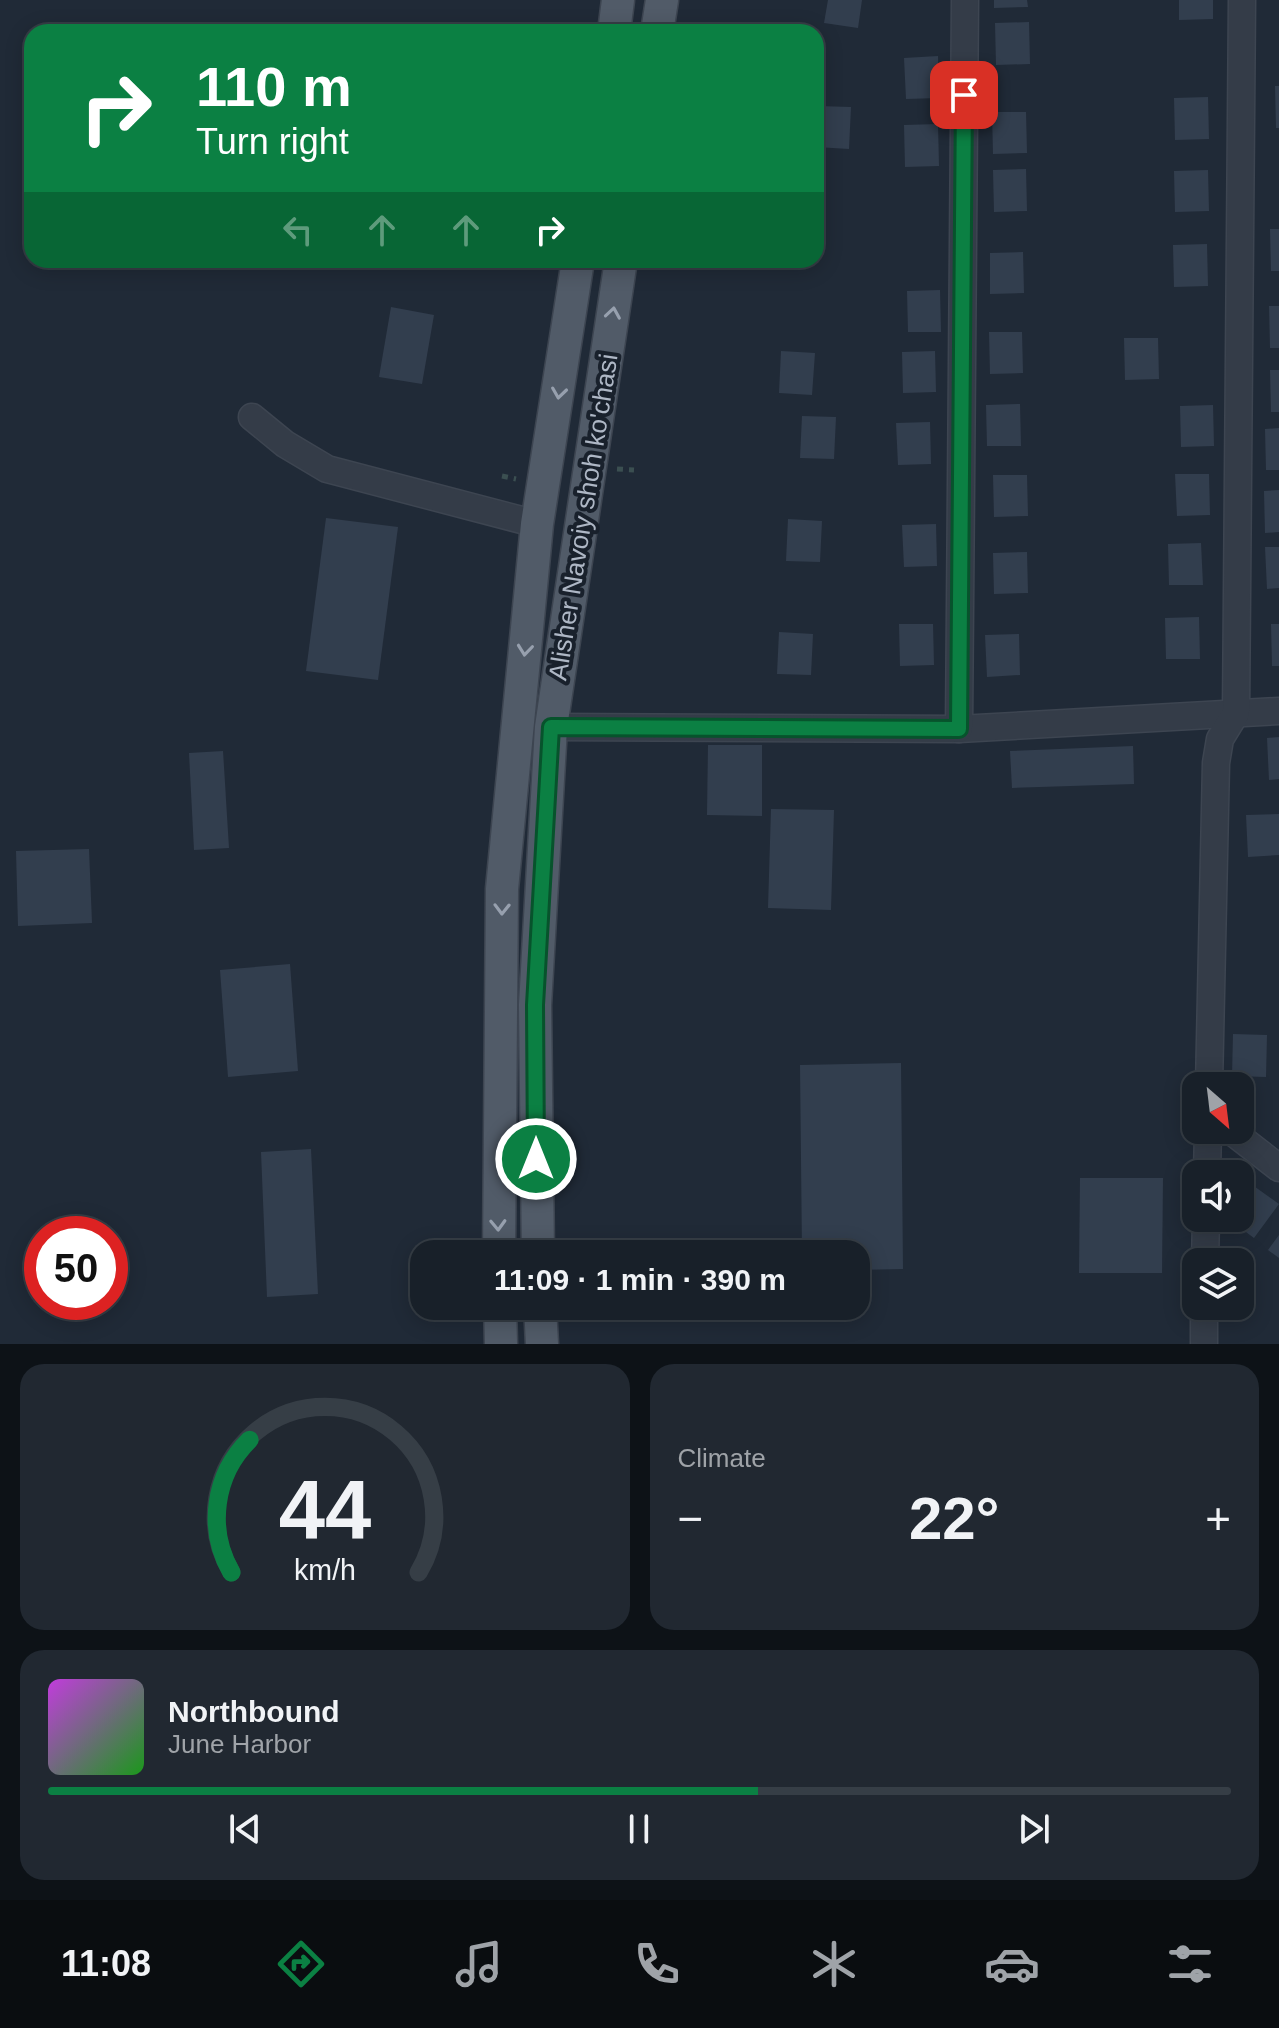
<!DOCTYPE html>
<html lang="en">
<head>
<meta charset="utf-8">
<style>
  :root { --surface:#182029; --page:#212831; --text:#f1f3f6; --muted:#9fa3a8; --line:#363e46; --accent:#0b8043 }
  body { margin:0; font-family:Helvetica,sans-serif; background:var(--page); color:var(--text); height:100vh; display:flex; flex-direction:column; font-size:30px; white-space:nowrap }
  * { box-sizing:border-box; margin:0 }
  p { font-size:26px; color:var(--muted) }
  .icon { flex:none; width:44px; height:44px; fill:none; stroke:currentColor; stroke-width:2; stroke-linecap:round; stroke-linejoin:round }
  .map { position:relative; height:1344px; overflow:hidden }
  .sheet { display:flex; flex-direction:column; gap:20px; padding:20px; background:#0d1217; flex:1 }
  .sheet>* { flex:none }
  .banner { position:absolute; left:24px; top:24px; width:800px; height:244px; border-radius:24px; box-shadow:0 4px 20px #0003,0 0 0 2px var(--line); background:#0b8043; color:#fff; overflow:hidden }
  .needle { width:52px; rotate:152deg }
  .controls { position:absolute; left:1182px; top:1072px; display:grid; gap:16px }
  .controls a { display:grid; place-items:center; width:72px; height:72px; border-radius:16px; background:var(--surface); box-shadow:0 4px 20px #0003,0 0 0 2px var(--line); font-size:40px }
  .speed { position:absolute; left:24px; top:1216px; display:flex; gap:16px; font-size:40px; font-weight:700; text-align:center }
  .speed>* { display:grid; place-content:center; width:104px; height:104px; border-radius:50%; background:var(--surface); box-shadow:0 4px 20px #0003,0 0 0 2px var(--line); line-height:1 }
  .speed .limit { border:12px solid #d22; background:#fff; color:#111 }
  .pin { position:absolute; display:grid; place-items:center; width:68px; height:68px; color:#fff; margin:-34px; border-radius:16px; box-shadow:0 4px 12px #0006 }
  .me { position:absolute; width:88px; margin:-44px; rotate:0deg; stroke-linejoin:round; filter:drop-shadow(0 0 6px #0008) }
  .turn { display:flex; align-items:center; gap:28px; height:168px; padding:0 40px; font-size:36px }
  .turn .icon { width:104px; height:104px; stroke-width:2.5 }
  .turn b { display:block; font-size:56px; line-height:68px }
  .lanes { display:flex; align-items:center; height:76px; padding:0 40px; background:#0003; justify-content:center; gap:40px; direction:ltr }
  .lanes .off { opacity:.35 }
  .big { font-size:60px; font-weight:600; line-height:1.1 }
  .sheet .tile { flex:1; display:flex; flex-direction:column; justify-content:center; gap:12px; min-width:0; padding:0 28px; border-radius:24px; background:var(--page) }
  .sheet .dial { align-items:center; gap:0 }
  .dial svg { height:208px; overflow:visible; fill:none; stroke:var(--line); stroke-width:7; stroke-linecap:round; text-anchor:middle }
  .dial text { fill:var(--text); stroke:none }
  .song { display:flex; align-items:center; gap:24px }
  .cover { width:96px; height:96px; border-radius:12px; background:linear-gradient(135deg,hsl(290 70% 55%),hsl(120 70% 35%)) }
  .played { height:8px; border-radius:4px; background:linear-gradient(90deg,var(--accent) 60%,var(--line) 60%) }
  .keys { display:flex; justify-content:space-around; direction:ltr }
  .heat { display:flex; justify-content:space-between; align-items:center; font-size:44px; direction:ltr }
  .sheet .tiles { flex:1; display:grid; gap:20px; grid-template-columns:1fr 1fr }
  .tile:last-child { grid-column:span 2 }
  .trip { position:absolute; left:410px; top:1240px; width:460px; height:80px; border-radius:24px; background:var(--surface); box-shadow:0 4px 20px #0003,0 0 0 2px var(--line); font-weight:600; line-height:80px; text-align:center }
  .dock { display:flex; height:128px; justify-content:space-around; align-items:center; background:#0a0d10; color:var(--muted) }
  .dock .icon { width:56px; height:56px }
  .dock .active { color:var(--accent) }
  .dock b { font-size:36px; color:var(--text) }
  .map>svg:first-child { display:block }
  .building { fill:#323e4e }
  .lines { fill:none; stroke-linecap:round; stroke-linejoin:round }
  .minor-casing { stroke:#3d4551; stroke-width:29 }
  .major-casing { stroke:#3d4551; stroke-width:35 }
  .path { stroke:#3b4f51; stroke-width:5; stroke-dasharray:6 6; stroke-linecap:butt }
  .minor { stroke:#343c48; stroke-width:26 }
  .major { stroke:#515b68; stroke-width:32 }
  .oneway { stroke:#97a0ae }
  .route-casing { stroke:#07532c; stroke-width:20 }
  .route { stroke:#0b8043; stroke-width:14 }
  .labels { text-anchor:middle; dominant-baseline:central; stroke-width:8; stroke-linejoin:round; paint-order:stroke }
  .street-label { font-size:26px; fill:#aeb7c5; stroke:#19212c }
</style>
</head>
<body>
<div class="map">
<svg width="1279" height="1344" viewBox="0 0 1279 1344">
  <rect width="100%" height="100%" fill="#202a37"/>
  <g class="building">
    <polygon points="828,0 862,0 858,28 824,23"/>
    <polygon points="994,0 1027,0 1028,7 994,8"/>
    <polygon points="1179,0 1213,0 1213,19 1179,20"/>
    <polygon points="1029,22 1030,64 996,65 995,23"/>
    <polygon points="938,56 939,98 906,99 904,58"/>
    <polygon points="1275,86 1279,86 1279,128 1276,128"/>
    <polygon points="1208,97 1209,139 1175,140 1174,98"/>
    <polygon points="818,106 851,107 849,149 816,147"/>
    <polygon points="992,112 1026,112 1027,153 993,154"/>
    <polygon points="938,124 939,166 905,167 904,125"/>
    <polygon points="1026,169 1027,211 994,212 993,170"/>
    <polygon points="1208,170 1209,211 1175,212 1174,171"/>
    <polygon points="816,204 824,205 822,246 816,246"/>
    <polygon points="1270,229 1279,229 1279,271 1271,271"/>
    <polygon points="1207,244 1208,286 1174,287 1173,245"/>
    <polygon points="1023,252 1024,293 990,294 990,253"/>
    <polygon points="940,290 941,332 908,332 907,291"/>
    <polygon points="1269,306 1279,306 1279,348 1270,348"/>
    <polygon points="391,307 434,315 422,384 379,377"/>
    <polygon points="989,332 1022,332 1023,373 990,374"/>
    <polygon points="1124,338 1158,338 1159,379 1125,380"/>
    <polygon points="781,351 815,353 812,395 779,393"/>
    <polygon points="935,351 936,392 903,393 902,352"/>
    <polygon points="1270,370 1279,370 1279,412 1271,412"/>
    <polygon points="1020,404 1021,446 987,446 986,405"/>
    <polygon points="1213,405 1214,446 1181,447 1180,406"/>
    <polygon points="802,416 836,417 834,459 800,458"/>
    <polygon points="930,422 931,464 898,465 896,423"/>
    <polygon points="1279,428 1279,470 1266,470 1265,429"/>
    <polygon points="1175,474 1209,474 1210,515 1177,516"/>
    <polygon points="993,475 1027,475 1028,516 994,517"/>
    <polygon points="1279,490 1279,532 1265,533 1264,491"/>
    <polygon points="326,518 398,527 378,680 306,671"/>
    <polygon points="788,519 822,521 820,562 786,561"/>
    <polygon points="936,524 937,566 904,567 902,525"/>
    <polygon points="1201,543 1203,585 1169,585 1168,544"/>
    <polygon points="1265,547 1279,547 1279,588 1267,589"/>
    <polygon points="1027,552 1028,593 994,594 993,553"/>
    <polygon points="1199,617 1200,659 1166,659 1165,618"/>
    <polygon points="899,624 933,624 934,665 900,666"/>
    <polygon points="1271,624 1279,624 1279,666 1272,666"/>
    <polygon points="779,632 813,634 811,675 777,674"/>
    <polygon points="1019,634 1020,675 987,677 985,635"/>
    <polygon points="1279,737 1279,779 1269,780 1267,738"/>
    <polygon points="708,745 762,745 762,816 707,815"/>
    <polygon points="1133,746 1134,784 1012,788 1010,751"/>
    <polygon points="223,751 229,848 194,850 189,753"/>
    <polygon points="771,809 834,810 831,910 768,908"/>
    <polygon points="1279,814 1279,855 1248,857 1246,815"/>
    <polygon points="89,849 92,923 18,926 16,851"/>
    <polygon points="290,964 298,1071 228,1077 220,970"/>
    <polygon points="1233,1034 1267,1035 1266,1077 1232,1076"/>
    <polygon points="901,1063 903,1269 856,1270 856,1254 802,1254 800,1065"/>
    <polygon points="311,1149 318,1294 267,1297 261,1152"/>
    <polygon points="1080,1178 1163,1178 1162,1273 1079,1273"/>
    <polygon points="1251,1184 1279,1204 1254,1238 1227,1218 1240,1218 1240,1200"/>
    <polygon points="1279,1235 1279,1258 1268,1250"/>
  </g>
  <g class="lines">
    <g class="minor-casing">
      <g id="minor">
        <polyline points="252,417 285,444 327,469 537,524"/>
        <polyline points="551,727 959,729 1279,711"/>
        <polyline points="959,729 965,0"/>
        <polyline points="1209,1086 1216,763 1220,739 1236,713 1242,0"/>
        <polyline points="1230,1130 1279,1168"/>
        <polyline points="1207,1174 1208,1130"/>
        <polyline points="1205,1262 1206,1218"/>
        <polyline points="1204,1344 1204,1306"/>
      </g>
    </g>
    <g class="major-casing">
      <g id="major">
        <polyline points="614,32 618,0"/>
        <polyline points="657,32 662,0"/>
        <polyline points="499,1254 502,889 537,524 578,260"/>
        <polyline points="538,1254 535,1005 551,727 621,260"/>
        <polyline points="500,1306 501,1344"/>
        <polyline points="540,1306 542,1344"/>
      </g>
    </g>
    <g class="path">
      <polyline points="617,469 634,470"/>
      <polyline points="502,476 516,479"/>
    </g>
    <use href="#minor" class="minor"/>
    <use href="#major" class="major"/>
  </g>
  <defs><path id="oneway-chevron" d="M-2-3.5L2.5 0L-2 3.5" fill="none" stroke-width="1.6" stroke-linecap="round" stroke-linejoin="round" transform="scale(2)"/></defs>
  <g class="oneway">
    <use href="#oneway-chevron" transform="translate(613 313) rotate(-81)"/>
    <use href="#oneway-chevron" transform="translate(559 393) rotate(98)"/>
    <use href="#oneway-chevron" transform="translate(525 650) rotate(96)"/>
    <use href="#oneway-chevron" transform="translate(502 909) rotate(91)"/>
    <use href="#oneway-chevron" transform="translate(498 1225) rotate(88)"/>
  </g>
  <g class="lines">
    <g class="route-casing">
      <polyline id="route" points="536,1159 535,1005 551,727 959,729 964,95"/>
    </g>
    <use href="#route" class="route"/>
  </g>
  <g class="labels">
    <g class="street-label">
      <text transform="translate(583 517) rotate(-81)">Alisher Navoiy shoh ko'chasi</text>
    </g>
  </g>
</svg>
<div class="controls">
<a><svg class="needle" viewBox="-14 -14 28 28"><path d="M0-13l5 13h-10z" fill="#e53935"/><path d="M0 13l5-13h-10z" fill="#9fa3a8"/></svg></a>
<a><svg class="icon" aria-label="sound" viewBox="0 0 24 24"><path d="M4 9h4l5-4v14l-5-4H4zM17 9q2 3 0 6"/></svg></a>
<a><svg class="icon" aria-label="layers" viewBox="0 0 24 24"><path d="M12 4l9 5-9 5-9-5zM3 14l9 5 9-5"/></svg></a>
</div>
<div class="speed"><div class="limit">50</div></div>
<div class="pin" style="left:964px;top:95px;background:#d93025"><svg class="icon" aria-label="arrive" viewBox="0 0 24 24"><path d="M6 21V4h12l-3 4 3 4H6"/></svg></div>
<svg class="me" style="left:536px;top:1159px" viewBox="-20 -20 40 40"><circle r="17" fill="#0b8043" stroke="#fff" stroke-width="3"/><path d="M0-11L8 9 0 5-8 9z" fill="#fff"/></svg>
<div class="trip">11:09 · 1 min · 390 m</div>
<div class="banner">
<div class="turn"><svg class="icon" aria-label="right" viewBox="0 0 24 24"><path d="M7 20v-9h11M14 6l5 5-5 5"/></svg><div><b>110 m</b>Turn right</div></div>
<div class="lanes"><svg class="icon off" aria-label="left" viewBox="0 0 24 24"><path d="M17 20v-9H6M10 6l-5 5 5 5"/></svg><svg class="icon off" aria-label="ahead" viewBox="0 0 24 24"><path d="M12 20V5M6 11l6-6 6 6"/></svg><svg class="icon off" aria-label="ahead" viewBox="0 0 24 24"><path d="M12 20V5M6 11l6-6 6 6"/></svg><svg class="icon" aria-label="right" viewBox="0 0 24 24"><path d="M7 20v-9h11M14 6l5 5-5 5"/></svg></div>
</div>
</div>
<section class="sheet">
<div class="tiles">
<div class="tile dial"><svg viewBox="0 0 100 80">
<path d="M14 69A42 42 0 1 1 86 69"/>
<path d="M14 69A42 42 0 0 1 21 18" stroke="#0b8043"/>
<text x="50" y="56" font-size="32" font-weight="700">44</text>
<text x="50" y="72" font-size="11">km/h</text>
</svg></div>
<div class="tile"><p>Climate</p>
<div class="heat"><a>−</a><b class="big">22°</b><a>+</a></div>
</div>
<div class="tile">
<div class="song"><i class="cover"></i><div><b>Northbound</b><p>June Harbor</p></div></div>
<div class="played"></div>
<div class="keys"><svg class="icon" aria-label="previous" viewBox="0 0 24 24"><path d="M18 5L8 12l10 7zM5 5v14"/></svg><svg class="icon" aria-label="pause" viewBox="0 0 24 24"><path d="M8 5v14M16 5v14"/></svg><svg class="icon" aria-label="next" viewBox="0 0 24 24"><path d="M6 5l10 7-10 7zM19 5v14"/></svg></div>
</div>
</div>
</section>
<nav class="dock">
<b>11:08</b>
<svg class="icon active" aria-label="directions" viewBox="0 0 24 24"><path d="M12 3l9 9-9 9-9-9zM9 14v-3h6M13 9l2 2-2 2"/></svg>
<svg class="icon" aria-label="music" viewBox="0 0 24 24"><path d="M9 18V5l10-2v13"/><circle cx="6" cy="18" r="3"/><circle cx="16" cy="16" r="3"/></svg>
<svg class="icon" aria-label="phone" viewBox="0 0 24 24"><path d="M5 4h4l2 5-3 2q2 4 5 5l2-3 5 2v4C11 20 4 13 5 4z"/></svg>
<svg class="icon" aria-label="climate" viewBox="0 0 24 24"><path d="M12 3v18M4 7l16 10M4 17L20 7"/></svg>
<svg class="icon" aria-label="car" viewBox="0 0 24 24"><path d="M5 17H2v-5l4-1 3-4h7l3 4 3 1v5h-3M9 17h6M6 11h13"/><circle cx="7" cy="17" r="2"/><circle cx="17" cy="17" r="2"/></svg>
<svg class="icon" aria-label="filters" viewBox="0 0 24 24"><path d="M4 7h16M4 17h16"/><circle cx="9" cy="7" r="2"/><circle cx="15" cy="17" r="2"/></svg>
</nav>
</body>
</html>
